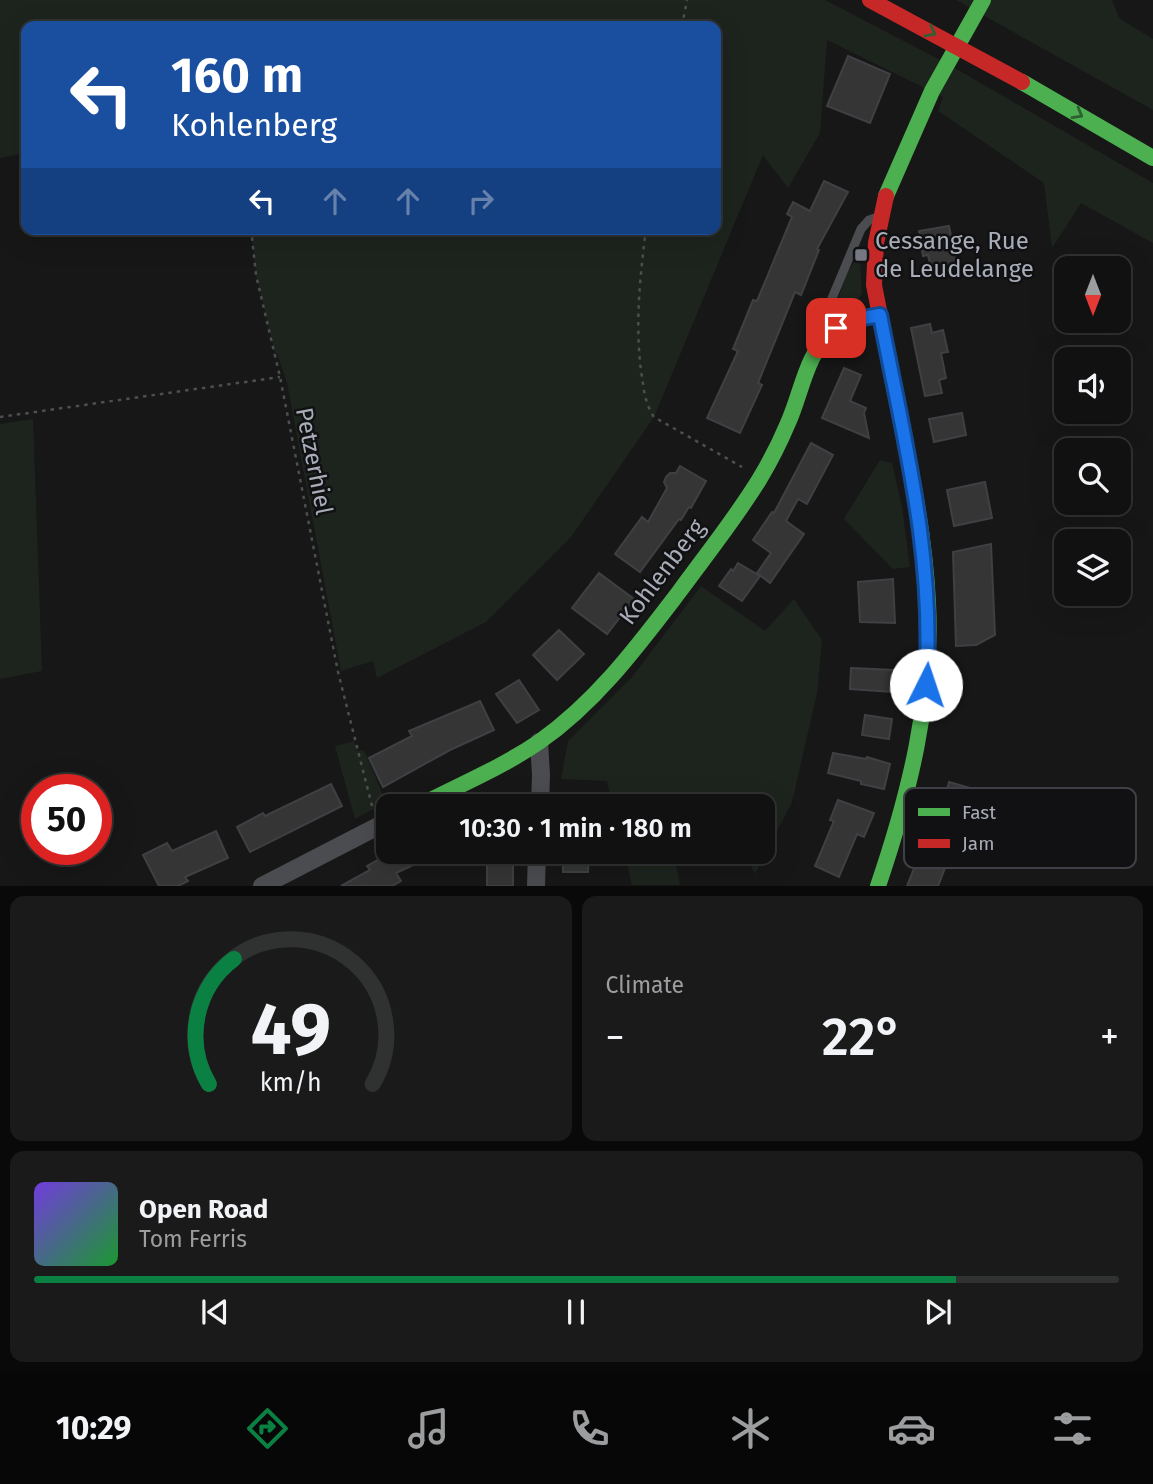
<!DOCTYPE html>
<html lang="en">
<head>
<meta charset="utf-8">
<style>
  :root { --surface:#111; --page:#1a1a1a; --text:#f1f3f6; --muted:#9c9d9f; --line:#303131; --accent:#0b8043 }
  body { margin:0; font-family:"Fira Sans",sans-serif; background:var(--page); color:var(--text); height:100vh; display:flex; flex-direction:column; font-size:26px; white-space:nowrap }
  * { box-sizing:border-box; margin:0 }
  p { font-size:23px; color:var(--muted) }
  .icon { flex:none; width:38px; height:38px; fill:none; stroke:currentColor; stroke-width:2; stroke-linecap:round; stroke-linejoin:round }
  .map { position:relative; height:886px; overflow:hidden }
  .drawer { display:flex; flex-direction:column; gap:10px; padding:10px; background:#090909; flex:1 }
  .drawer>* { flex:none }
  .hud { position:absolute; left:21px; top:21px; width:700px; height:214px; border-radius:14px; box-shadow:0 7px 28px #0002,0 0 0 2px var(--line); background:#1a4fa0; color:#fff; overflow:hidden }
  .needle { width:46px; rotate:180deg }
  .buttons { position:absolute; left:1054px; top:256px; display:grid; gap:14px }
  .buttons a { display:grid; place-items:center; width:77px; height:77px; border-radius:14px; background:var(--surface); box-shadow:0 7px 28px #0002,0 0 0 2px var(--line); font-size:35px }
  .speed { position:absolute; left:21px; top:774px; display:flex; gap:14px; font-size:35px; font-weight:700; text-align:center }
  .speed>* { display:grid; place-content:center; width:91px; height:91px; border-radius:50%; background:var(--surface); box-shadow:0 7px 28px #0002,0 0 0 2px var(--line); line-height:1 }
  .speed .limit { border:10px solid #d22; background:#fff; color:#111 }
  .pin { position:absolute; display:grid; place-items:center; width:60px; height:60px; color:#fff; margin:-30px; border-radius:14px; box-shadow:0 4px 10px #0006 }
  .me { position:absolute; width:77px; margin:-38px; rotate:4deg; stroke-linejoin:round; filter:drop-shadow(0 0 5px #0008) }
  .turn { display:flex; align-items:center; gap:24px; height:147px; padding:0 35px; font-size:32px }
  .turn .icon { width:91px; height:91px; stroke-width:2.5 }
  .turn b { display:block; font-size:49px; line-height:60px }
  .lanes { display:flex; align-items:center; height:66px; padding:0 35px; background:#0003; justify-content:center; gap:35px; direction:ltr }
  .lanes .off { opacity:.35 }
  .big { font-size:52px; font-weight:600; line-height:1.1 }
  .drawer .tile { flex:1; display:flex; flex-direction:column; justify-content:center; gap:10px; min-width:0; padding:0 24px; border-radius:14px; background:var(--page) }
  .drawer .dial { align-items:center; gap:0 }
  .dial svg { height:182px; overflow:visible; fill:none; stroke:var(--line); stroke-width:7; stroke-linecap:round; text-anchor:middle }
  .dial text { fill:var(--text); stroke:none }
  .song { display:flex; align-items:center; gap:21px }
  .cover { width:84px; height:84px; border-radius:10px; background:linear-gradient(135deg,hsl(260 70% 55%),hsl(130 70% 35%)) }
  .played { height:7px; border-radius:4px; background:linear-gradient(90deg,var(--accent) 85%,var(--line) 85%) }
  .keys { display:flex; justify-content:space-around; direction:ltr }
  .heat { display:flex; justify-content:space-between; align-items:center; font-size:38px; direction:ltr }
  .drawer .tiles { flex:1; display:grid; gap:10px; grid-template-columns:1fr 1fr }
  .tile:last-child { grid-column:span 2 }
  .trip { position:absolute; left:376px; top:794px; width:399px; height:70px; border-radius:14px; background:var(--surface); box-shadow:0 7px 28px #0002,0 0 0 2px var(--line); font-weight:600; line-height:70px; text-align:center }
  .tabs { display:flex; height:112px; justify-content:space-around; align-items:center; background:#070707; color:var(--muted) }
  .tabs .icon { width:49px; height:49px }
  .tabs .current { color:var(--accent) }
  .tabs b { font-size:32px; color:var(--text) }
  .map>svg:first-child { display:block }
  .green { fill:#1d241e }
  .building { fill:#353536; stroke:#3f4043; stroke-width:2 }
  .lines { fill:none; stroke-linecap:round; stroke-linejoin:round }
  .path { stroke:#4d4e52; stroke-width:2.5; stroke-dasharray:3.5 5; stroke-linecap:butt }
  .lane { stroke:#4b4c50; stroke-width:9 }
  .street { stroke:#4b4c50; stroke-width:18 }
  .fast { stroke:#4caf50; stroke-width:16 }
  .jam { stroke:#c62828; stroke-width:16 }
  .oneway { stroke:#2e6032 }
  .route-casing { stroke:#114b97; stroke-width:18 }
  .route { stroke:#1a73e8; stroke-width:12 }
  .poi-dot { fill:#757880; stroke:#111113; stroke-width:2.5 }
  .labels { text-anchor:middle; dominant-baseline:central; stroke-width:5; stroke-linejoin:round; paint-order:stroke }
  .poi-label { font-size:24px; fill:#a8adb8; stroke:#111113; text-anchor:start }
  .street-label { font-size:24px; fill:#a8adb8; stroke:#111113 }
  .key { fill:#111113; stroke:#3e4045; stroke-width:2 }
  .key-label { font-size:19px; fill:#a8adb8 }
</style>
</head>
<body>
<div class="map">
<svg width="1153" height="886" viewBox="0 0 1153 886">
  <rect width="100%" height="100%" fill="#171717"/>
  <g class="green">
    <polygon points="0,0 825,0 948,64 1153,183 1153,243 1081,203 1052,248 1044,183 938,111 943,97 827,40 820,133 788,188 763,155 654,417 571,537 486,622 377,678 373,661 341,671 287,383 277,353 275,353 256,275 251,229 716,229 716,26 26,26 26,153 0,158"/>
    <polygon points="956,0 1112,0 1119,18 1153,39 1153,110"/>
    <path d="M 860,260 L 862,293 C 857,305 844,311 832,316 L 847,273 L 855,261 Z"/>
    <polygon points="33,419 42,671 0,679 0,424"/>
    <polygon points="880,460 892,463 902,507 910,567 893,569 844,519"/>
    <polygon points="701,586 765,631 794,599 822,640 817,693 792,802 755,874 744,852 763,852 763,807 613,807 607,781 561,779 568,741 632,677"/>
    <polygon points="354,741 357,751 364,750 386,802 355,819 335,746"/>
    <polygon points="624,852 676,852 674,854 680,885 632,885"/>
  </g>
  <g class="building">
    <polygon points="848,56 890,74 870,123 827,106"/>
    <polygon points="824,181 848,192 817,249 819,250 801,295 795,292 758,383 762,385 740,433 707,418 738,351 733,349 753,300 757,301 792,217 787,214 793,202 810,211"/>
    <polygon points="949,226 957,267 932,272 928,255 923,256 919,231"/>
    <polygon points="930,324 932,333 943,330 948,352 941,353 946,378 939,380 942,393 925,396 911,328"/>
    <polygon points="844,368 861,375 850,401 866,408 864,413 869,438 822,418"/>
    <polygon points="962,413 966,435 934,442 929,419"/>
    <polygon points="811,443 833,455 807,504 798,499 786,521 804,534 770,583 757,573 771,553 753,540 772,512 774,513"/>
    <polygon points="680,466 706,481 691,508 689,507 681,520 679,519 640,572 615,554 642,517 648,522 667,488 664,482 666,477 670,473 676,473"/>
    <polygon points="985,482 992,518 954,526 947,490"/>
    <polygon points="991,544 995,635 976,645 956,646 953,552"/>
    <polygon points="738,563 760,576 742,601 719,586 731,569 733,571"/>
    <polygon points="599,573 634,599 607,634 572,608"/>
    <polygon points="893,579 895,623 860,622 858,582"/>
    <polygon points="559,630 584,654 557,680 533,655"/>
    <polygon points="851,668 894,670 893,692 850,689"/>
    <polygon points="519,680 539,710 517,723 496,694"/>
    <polygon points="480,701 494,730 450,750 383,787 369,758 412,736 409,731"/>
    <polygon points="865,715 892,719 889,739 862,735"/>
    <polygon points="833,753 866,759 867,757 890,764 884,789 861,784 861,781 828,773"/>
    <polygon points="949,782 977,790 969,822 940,815"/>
    <polygon points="331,784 342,806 250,852 237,827 263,813 265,816"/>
    <polygon points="838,800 874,813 864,837 857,834 839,877 815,866 834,821 830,820"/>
    <polygon points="216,831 228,858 185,877 188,881 178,886 159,886 143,855 167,843 172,851"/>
    <polygon points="922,835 954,845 938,886 907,886 917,861 914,860"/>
    <polygon points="392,852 441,852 396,873 401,881 392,886 341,886 370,870 367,866"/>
    <polygon points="563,852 589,852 588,872 563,872"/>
    <rect x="487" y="855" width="26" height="31"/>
  </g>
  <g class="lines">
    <g class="path">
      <polyline points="682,26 687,0"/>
      <polyline points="251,229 256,275 280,377 338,672 373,810"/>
      <path d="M 646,229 C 640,277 635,322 641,371 C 644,388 644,402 654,417 L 742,467"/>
      <polyline points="0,417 280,377"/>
    </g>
    <polyline class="lane" points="821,332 825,315 861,229 869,220 875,218"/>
    <g class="street">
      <polyline points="539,742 541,775 540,807"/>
      <polyline points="262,886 388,821"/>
      <polyline points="536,886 537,852"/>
    </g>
    <g class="fast">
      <polyline points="1022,82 1153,158"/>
      <polyline points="886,196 932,91 983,0"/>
      <path d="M 417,807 C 457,786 501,768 539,742 C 596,702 637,647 679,592 C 706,555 735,519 759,480 C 770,462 780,442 788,423 C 802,392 806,352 834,330 C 847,319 863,318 879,315"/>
      <path d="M 878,886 C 909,795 933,700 928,603 C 925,538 912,475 899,412"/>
    </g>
    <g class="jam">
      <polyline points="870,0 1022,82"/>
      <polyline points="886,196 876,243 874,285 899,412"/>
    </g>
  </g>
  <defs><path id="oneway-chevron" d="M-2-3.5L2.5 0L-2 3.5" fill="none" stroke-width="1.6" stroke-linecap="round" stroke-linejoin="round" transform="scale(1.75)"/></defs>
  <g class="oneway">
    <use href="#oneway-chevron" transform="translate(931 32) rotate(28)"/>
    <use href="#oneway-chevron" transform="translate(1078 114) rotate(30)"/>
  </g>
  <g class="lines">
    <g class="route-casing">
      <path id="route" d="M 836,328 L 852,320 L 880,315 C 904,440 935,556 926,685"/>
    </g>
    <use href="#route" class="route"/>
  </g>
  <rect class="poi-dot" x="854" y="248" width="14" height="14" rx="3.5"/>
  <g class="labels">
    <g class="poi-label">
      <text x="875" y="241">Cessange, Rue<tspan x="875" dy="28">de Leudelange</tspan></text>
    </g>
    <g class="street-label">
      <text transform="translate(314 461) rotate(79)">Petzerhiel</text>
      <text transform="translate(662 572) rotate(-53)">Kohlenberg</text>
    </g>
  </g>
  <rect x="904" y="788" width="232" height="80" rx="10" class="key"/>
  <rect x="918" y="808" width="32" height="8" fill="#4caf50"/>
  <rect x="918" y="839" width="32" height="9" fill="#c62828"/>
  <g class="key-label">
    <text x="962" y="819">Fast</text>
    <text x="962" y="850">Jam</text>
  </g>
</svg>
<div class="buttons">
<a><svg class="needle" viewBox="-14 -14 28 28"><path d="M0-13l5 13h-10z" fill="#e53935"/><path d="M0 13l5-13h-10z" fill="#9c9d9f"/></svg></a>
<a><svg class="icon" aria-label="sound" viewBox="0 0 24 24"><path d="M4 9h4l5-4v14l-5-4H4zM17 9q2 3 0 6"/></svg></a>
<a><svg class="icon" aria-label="search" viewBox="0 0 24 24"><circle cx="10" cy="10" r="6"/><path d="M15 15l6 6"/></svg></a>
<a><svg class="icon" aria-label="layers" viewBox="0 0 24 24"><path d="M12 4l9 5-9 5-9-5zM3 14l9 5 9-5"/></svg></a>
</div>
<div class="speed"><div class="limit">50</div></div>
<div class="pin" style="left:836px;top:328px;background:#d93025"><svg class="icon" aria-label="arrive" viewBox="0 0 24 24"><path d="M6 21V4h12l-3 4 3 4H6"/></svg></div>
<svg class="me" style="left:926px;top:685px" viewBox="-20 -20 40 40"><circle r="19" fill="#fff"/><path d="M0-13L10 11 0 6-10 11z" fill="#1a73e8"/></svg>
<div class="trip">10:30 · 1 min · 180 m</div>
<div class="hud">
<div class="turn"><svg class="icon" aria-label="left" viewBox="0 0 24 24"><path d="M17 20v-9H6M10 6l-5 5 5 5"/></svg><div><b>160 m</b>Kohlenberg</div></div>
<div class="lanes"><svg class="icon" aria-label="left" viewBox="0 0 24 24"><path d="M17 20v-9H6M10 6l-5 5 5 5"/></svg><svg class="icon off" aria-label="ahead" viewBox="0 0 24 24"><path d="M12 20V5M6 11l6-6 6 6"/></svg><svg class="icon off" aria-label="ahead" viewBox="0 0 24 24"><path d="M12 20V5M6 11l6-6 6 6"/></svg><svg class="icon off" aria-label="right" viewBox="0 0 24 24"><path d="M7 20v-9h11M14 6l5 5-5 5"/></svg></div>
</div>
</div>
<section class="drawer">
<div class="tiles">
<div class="tile dial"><svg viewBox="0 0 100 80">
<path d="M14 69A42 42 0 1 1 86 69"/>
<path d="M14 69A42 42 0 0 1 25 14" stroke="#0b8043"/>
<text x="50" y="56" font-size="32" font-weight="700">49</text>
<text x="50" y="72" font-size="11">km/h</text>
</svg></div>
<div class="tile"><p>Climate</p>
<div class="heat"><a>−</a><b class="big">22°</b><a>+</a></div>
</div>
<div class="tile">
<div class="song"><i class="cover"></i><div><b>Open Road</b><p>Tom Ferris</p></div></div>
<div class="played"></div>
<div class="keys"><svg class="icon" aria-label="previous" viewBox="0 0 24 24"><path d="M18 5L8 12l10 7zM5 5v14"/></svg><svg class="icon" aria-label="pause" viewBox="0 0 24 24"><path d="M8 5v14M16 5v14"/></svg><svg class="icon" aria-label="next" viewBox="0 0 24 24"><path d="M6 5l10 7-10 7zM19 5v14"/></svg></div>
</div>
</div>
</section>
<nav class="tabs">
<b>10:29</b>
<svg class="icon current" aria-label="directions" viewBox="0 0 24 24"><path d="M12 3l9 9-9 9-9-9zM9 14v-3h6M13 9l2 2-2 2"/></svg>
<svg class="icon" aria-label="music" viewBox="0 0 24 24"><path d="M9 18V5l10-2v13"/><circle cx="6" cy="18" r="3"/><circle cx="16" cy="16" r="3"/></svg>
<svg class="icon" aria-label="phone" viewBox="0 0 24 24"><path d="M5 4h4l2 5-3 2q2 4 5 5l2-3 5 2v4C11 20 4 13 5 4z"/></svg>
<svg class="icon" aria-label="climate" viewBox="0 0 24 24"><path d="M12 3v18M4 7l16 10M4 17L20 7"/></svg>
<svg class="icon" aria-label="car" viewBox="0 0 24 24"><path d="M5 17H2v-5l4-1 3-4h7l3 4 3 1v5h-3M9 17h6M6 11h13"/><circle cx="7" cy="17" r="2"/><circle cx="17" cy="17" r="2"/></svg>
<svg class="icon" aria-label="filters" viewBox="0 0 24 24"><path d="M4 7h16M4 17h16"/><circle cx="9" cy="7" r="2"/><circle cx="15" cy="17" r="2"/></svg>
</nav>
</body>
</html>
